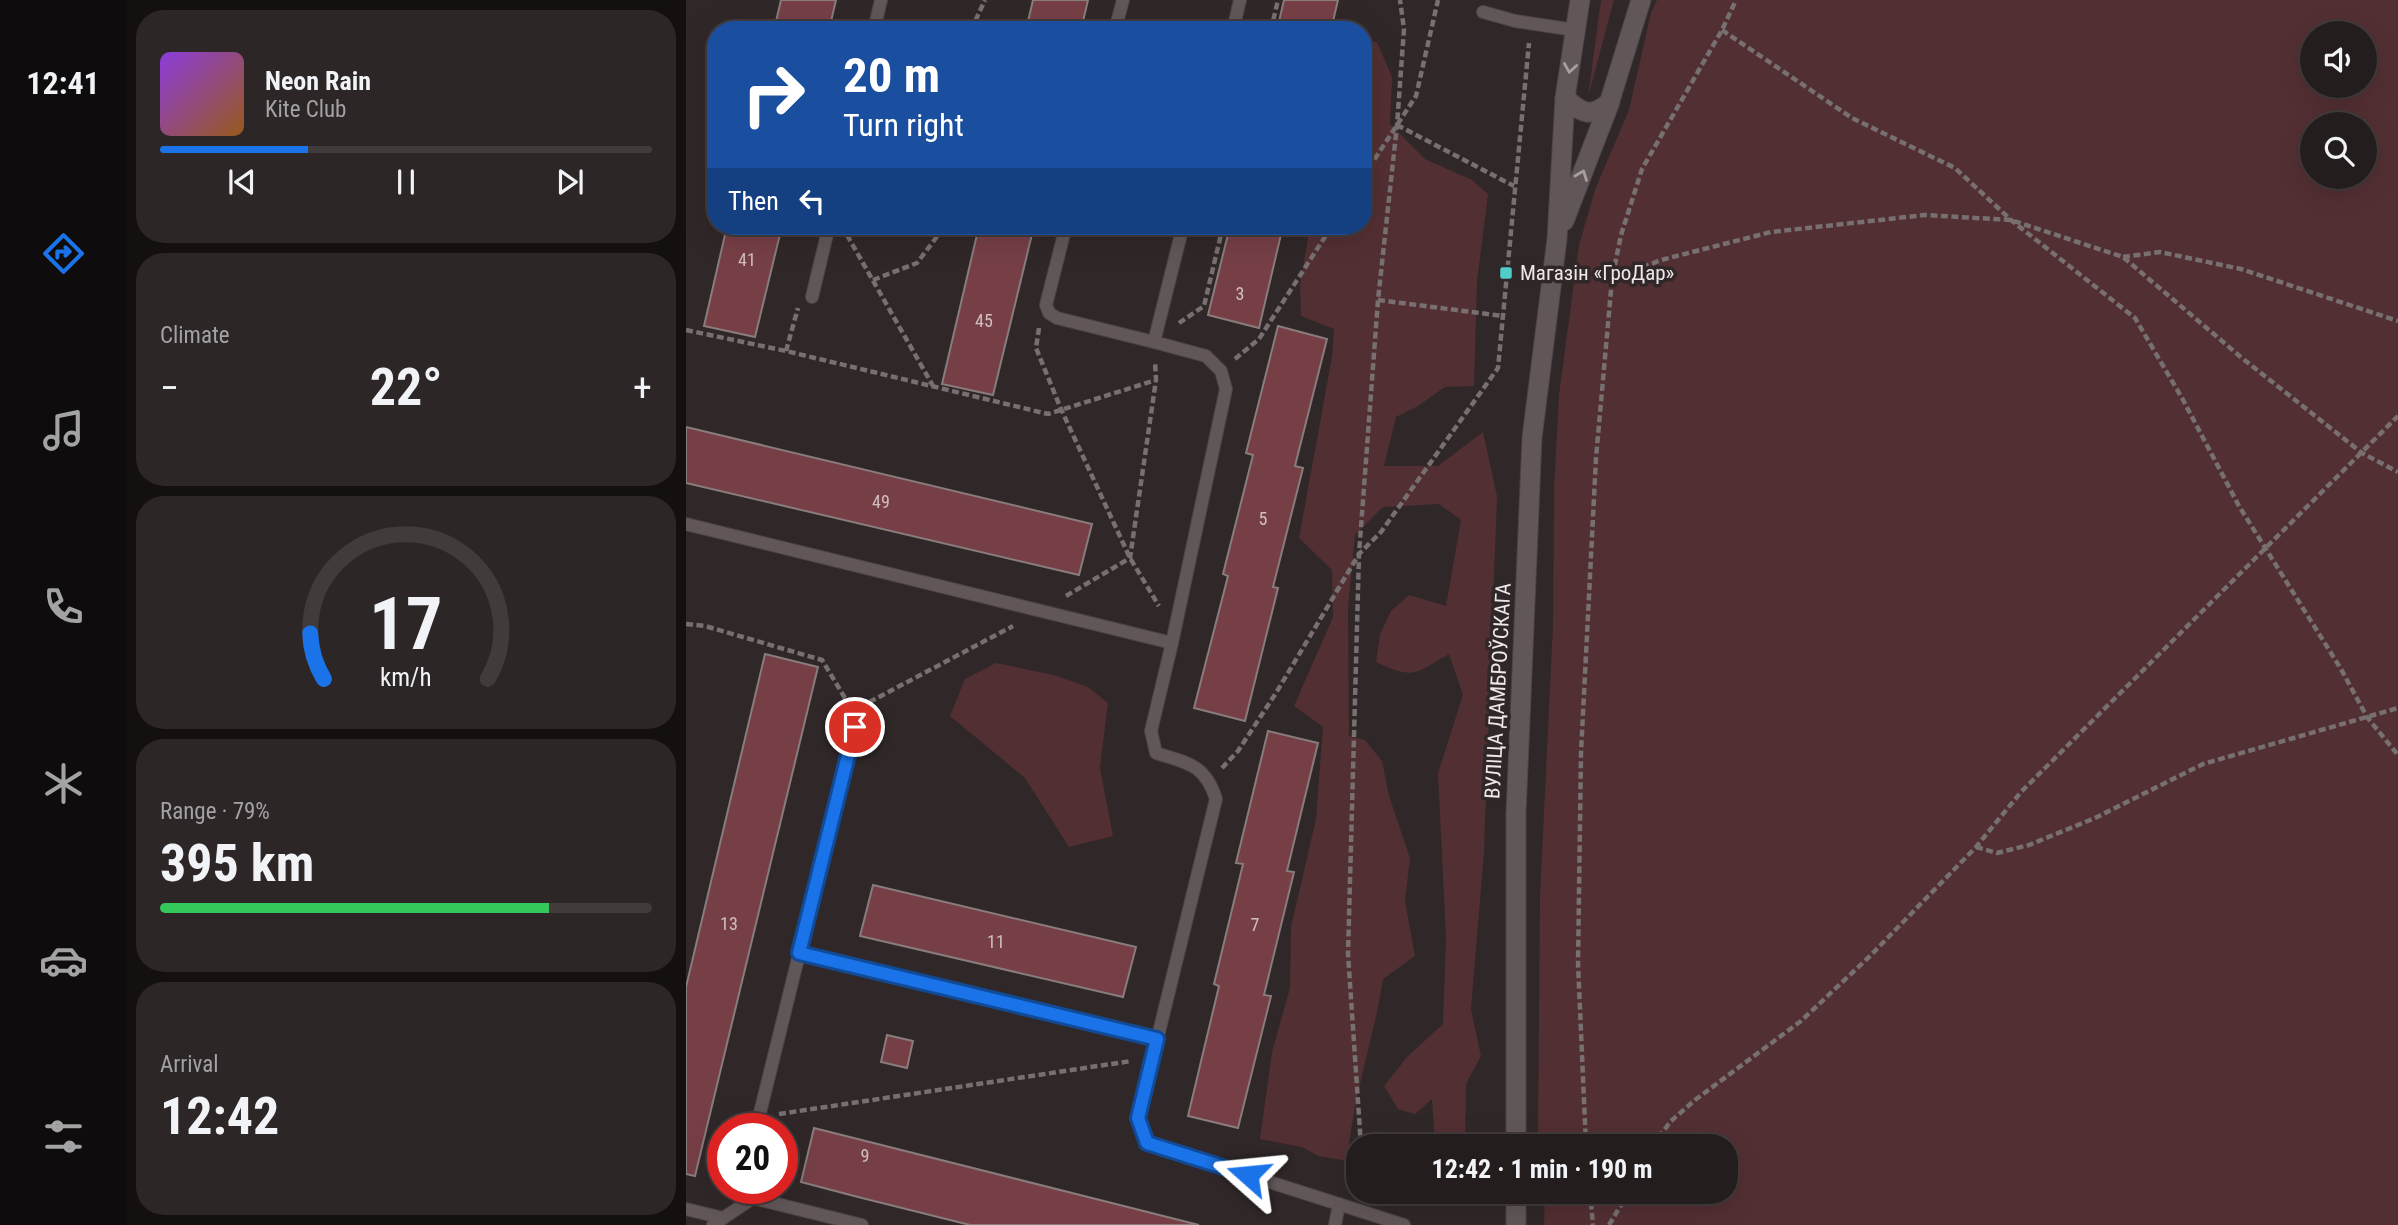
<!DOCTYPE html>
<html lang="en">
<head>
<meta charset="utf-8">
<style>
  :root { --surface:#241d1e; --page:#2c2627; --text:#f1f3f6; --muted:#a3a2a4; --line:#413b3c; --accent:#1a73e8 }
  body { margin:0; font-family:"Roboto Condensed",sans-serif; background:var(--page); color:var(--text); height:100vh; display:flex; flex-direction:column; font-size:26px; white-space:nowrap }
  * { box-sizing:border-box; margin:0 }
  p { font-size:23px; color:var(--muted) }
  .icon { flex:none; width:38px; height:38px; fill:none; stroke:currentColor; stroke-width:2; stroke-linecap:round; stroke-linejoin:round }
  .map { position:relative; flex:1; overflow:hidden }
  .side { display:flex; flex-direction:column; gap:10px; padding:10px; background:#141010; width:560px }
  .side>* { flex:none }
  .guide { position:absolute; left:21px; top:21px; width:665px; height:214px; border-radius:28px; box-shadow:0 7px 28px #0002,0 0 0 2px var(--line); background:#1a4fa0; color:#fff; overflow:hidden }
  .buttons { position:absolute; left:1614px; top:21px; display:grid; gap:14px }
  .buttons a { display:grid; place-items:center; width:77px; height:77px; border-radius:50%; background:var(--surface); box-shadow:0 7px 28px #0002,0 0 0 2px var(--line); font-size:35px }
  .speed { position:absolute; left:21px; top:1113px; display:flex; gap:14px; font-size:35px; font-weight:700; text-align:center }
  .speed>* { display:grid; place-content:center; width:91px; height:91px; border-radius:50%; background:var(--surface); box-shadow:0 7px 28px #0002,0 0 0 2px var(--line); line-height:1 }
  .speed .limit { border:10px solid #d22; background:#fff; color:#111 }
  .pin { position:absolute; display:grid; place-items:center; width:60px; height:60px; color:#fff; margin:-30px; border:4px solid #fff; border-radius:50%; box-shadow:0 2px 7px #0007 }
  .me { position:absolute; width:77px; margin:-38px; rotate:288deg; stroke-linejoin:round; filter:drop-shadow(0 0 5px #0008) }
  .turn { display:flex; align-items:center; gap:24px; height:147px; padding:0 21px; font-size:32px }
  .turn .icon { width:91px; height:91px; stroke-width:2.5 }
  .turn b { display:block; font-size:49px; line-height:60px }
  .then { display:flex; align-items:center; height:66px; padding:0 21px; background:#0003; gap:14px; font-size:26px }
  .big { font-size:52px; font-weight:700; line-height:1.1 }
  .side .card { flex:1; display:flex; flex-direction:column; justify-content:center; gap:10px; min-width:0; padding:0 24px; border-radius:28px; background:var(--page) }
  .side .dial { align-items:center; gap:0 }
  .dial svg { height:182px; overflow:visible; fill:none; stroke:var(--line); stroke-width:7; stroke-linecap:round; text-anchor:middle }
  .dial text { fill:var(--text); stroke:none }
  .song { display:flex; align-items:center; gap:21px }
  .cover { width:84px; height:84px; border-radius:10px; background:linear-gradient(135deg,hsl(270 70% 55%),hsl(30 70% 35%)) }
  .played { height:7px; border-radius:4px; background:linear-gradient(90deg,var(--accent) 30%,var(--line) 30%) }
  .keys { display:flex; justify-content:space-around; direction:ltr }
  .heat { display:flex; justify-content:space-between; align-items:center; font-size:38px; direction:ltr }
  .charge { height:10px; border-radius:5px; background:linear-gradient(90deg,#34c759 79%,var(--line) 0) }
  .trip { position:absolute; left:660px; top:1134px; width:392px; height:70px; border-radius:28px; background:var(--surface); box-shadow:0 7px 28px #0002,0 0 0 2px var(--line); font-weight:700; line-height:70px; text-align:center }
  main { display:flex; flex:1; min-height:0 }
  .dock { display:flex; flex-direction:column; width:126px; justify-content:space-around; align-items:center; background:#0e0c0c; color:var(--muted) }
  .dock .icon { width:49px; height:49px }
  .dock .current { color:var(--accent) }
  .dock b { font-size:32px; color:var(--text) }
  .map>svg:first-child { display:block }
  .green { fill:#522f33; fill-rule:evenodd }
  .building { fill:#763f46; stroke:#887c7d; stroke-width:2 }
  .lines { fill:none; stroke-linecap:round; stroke-linejoin:round }
  .service-casing { stroke:#4b4445; stroke-width:14 }
  .secondary-casing { stroke:#4b4445; stroke-width:21 }
  .path { stroke:#776f70; stroke-width:4.5; stroke-dasharray:7 3.5; stroke-linecap:butt }
  .service { stroke:#625758; stroke-width:12 }
  .secondary { stroke:#625758; stroke-width:19 }
  .oneway { stroke:#a8a0a0 }
  .route-casing { stroke:#114b97; stroke-width:18 }
  .route { stroke:#1a73e8; stroke-width:12 }
  .poi-dot { fill:#53cdc9; stroke:#302728; stroke-width:2.5 }
  .labels { text-anchor:middle; dominant-baseline:central; stroke-width:7; stroke-linejoin:round; paint-order:stroke }
  .number-label { font-size:18px; fill:#d0bec0 }
  .poi-label { font-size:21px; fill:#eee8e8; stroke:#302728; text-anchor:start }
  .street-label { font-size:21px; fill:#eee8e8; stroke:#302728 }
</style>
</head>
<body>
<main>
<nav class="dock">
<b>12:41</b>
<svg class="icon current" aria-label="directions" viewBox="0 0 24 24"><path d="M12 3l9 9-9 9-9-9zM9 14v-3h6M13 9l2 2-2 2"/></svg>
<svg class="icon" aria-label="music" viewBox="0 0 24 24"><path d="M9 18V5l10-2v13"/><circle cx="6" cy="18" r="3"/><circle cx="16" cy="16" r="3"/></svg>
<svg class="icon" aria-label="phone" viewBox="0 0 24 24"><path d="M5 4h4l2 5-3 2q2 4 5 5l2-3 5 2v4C11 20 4 13 5 4z"/></svg>
<svg class="icon" aria-label="climate" viewBox="0 0 24 24"><path d="M12 3v18M4 7l16 10M4 17L20 7"/></svg>
<svg class="icon" aria-label="car" viewBox="0 0 24 24"><path d="M5 17H2v-5l4-1 3-4h7l3 4 3 1v5h-3M9 17h6M6 11h13"/><circle cx="7" cy="17" r="2"/><circle cx="17" cy="17" r="2"/></svg>
<svg class="icon" aria-label="filters" viewBox="0 0 24 24"><path d="M4 7h16M4 17h16"/><circle cx="9" cy="7" r="2"/><circle cx="15" cy="17" r="2"/></svg>
</nav>
<section class="side">
<div class="card">
<div class="song"><i class="cover"></i><div><b>Neon Rain</b><p>Kite Club</p></div></div>
<div class="played"></div>
<div class="keys"><svg class="icon" aria-label="previous" viewBox="0 0 24 24"><path d="M18 5L8 12l10 7zM5 5v14"/></svg><svg class="icon" aria-label="pause" viewBox="0 0 24 24"><path d="M8 5v14M16 5v14"/></svg><svg class="icon" aria-label="next" viewBox="0 0 24 24"><path d="M6 5l10 7-10 7zM19 5v14"/></svg></div>
</div>
<div class="card"><p>Climate</p>
<div class="heat"><a>−</a><b class="big">22°</b><a>+</a></div>
</div>
<div class="card dial"><svg viewBox="0 0 100 80">
<path d="M14 69A42 42 0 1 1 86 69"/>
<path d="M14 69A42 42 0 0 1 8 49" stroke="#1a73e8"/>
<text x="50" y="56" font-size="32" font-weight="700">17</text>
<text x="50" y="72" font-size="11">km/h</text>
</svg></div>
<div class="card"><p>Range · 79%</p><b class="big">395 km</b><div class="charge"></div></div>
<div class="card"><p>Arrival</p><b class="big">12:42</b></div>
</section>
<div class="map">
<svg width="1712" height="1225" viewBox="0 0 1712 1225">
  <rect width="100%" height="100%" fill="#302728"/>
  <g class="green">
    <polygon points="915,0 928,0 902,97"/>
    <path d="M 971,0 L 1712,0 L 1712,1225 L 858,1225 L 859,1192 L 1040,1192 L 1040,1146 L 855,1146 L 852,1135 L 854,896 L 867,625 L 868,489 L 873,395 L 893,245 L 910,187 L 943,110 L 965,13 ZM 1678,33 L 1678,86 L 1626,86 L 1626,33 ZM 1626,124 L 1678,124 L 1678,177 L 1626,177 Z"/>
    <path d="M 677,40 L 691,42 L 706,77 L 704,124 L 739,159 L 786,180 L 802,194 L 791,281 L 788,386 L 759,387 L 732,406 L 710,417 L 698,466 L 752,466 L 797,432 L 811,496 L 798,851 L 785,1009 L 795,1056 L 780,1084 L 779,1146 L 749,1146 L 746,1099 L 729,1114 L 712,1109 L 698,1086 L 721,1057 L 757,1024 L 760,937 L 752,773 L 777,695 L 763,654 C 728,674 729,680 690,662 L 694,634 L 705,611 L 723,595 L 760,606 L 775,520 L 753,504 L 697,507 L 669,535 L 662,608 L 663,736 L 679,740 L 696,761 L 703,796 L 724,858 L 719,901 L 729,956 L 697,979 C 688,1040 665,1100 662,1161 L 632,1156 L 616,1147 L 574,1139 L 586,1052 L 604,988 L 605,927 L 630,819 L 637,727 L 608,706 L 647,617 L 646,570 L 613,538 L 646,357 L 648,329 L 615,316 L 614,285 L 624,226 L 677,226 Z"/>
    <polygon points="310,663 368,675 402,687 422,703 414,768 427,836 383,847 339,778 264,716 279,679"/>
  </g>
  <g class="building">
    <polygon points="95,0 150,0 143,30 88,30"/>
    <polygon points="347,0 402,0 395,30 340,30"/>
    <polygon points="598,0 652,0 645,30 591,30"/>
    <polygon points="41,226 96,226 69,337 18,326"/>
    <polygon points="293,226 348,226 307,395 256,384"/>
    <polygon points="544,226 597,226 573,328 522,315"/>
    <polygon points="592,326 641,339 609,466 617,468 587,587 592,588 559,721 508,708 542,576 537,574 567,455 560,453"/>
    <polygon points="0,427 406,524 393,575 0,483"/>
    <polygon points="79,654 132,667 9,1176 0,1174 0,987"/>
    <polygon points="582,731 632,743 601,871 608,872 578,995 585,996 552,1128 502,1116 533,986 528,984 557,864 550,863"/>
    <polygon points="187,885 450,947 437,997 174,936"/>
    <polygon points="201,1035 227,1041 221,1068 195,1062"/>
    <polygon points="128,1128 513,1225 284,1225 172,1197 115,1182"/>
  </g>
  <g class="lines">
    <g class="service-casing">
      <g id="service">
        <polyline points="797,12 829,21 889,30"/>
        <polyline points="188,30 195,0"/>
        <polyline points="429,30 437,0"/>
        <polyline points="547,30 554,0"/>
        <polyline points="380,226 360,305 363,313 371,318 468,342"/>
        <path d="M 497,226 L 468,342 L 520,356 L 535,371 L 540,389 L 486,643 L 465,731 L 470,753 C 501,763 519,764 530,799 L 452,1118 L 462,1143 L 718,1225"/>
        <polyline points="126,297 143,226"/>
        <polyline points="0,524 486,643"/>
        <polyline points="113,953 471,1039"/>
        <polyline points="70,1129 169,727"/>
        <polyline points="67,1198 176,1225"/>
        <polyline points="0,1209 37,1218"/>
        <polyline points="27,1225 67,1198 67,1188"/>
        <polyline points="649,1225 653,1204"/>
      </g>
    </g>
    <g class="secondary-casing">
      <g id="secondary">
        <path d="M 879,98 C 896,114 905,118 924,102"/>
        <polyline points="878,221 922,107 955,0"/>
        <polyline points="830,1146 830,814 846,438 871,239 879,98 894,0"/>
        <polyline points="830,1192 830,1225"/>
      </g>
    </g>
    <g class="path">
      <polyline points="285,30 299,0"/>
      <polyline points="585,30 592,0"/>
      <polyline points="1036,30 1166,118 1269,168 1325,220 1449,318 1496,398 1553,506 1655,669 1681,717 1712,755"/>
      <polyline points="711,125 828,186"/>
      <polyline points="677,177 730,96 752,0"/>
      <polyline points="161,235 247,386"/>
      <polyline points="1437,257 1474,252 1555,269 1712,321"/>
      <polyline points="927,279 975,260 1085,232 1239,215 1325,220 1437,257 1556,358 1676,453 1712,472"/>
      <polyline points="187,280 231,263 259,226"/>
      <polyline points="692,300 817,316"/>
      <polyline points="493,323 518,306 537,226"/>
      <polyline points="353,328 350,348 375,409 444,558 473,606"/>
      <polyline points="0,330 100,351 362,414 470,380 469,361"/>
      <polyline points="100,351 112,308"/>
      <polyline points="549,359 573,339 646,226"/>
      <polyline points="380,596 444,558 470,380"/>
      <polyline points="0,624 19,626 136,660 159,698 174,706"/>
      <polyline points="174,707 327,626"/>
      <polyline points="536,768 552,751 590,693 673,554 695,532 812,368 843,43"/>
      <polyline points="1290,847 1311,853 1343,845 1409,818 1517,764 1712,708"/>
      <polyline points="93,1114 445,1061"/>
      <polyline points="675,1146 662,954 673,554 692,300 711,125 718,29 714,0"/>
      <polyline points="900,1146 892,963 895,753 910,458 926,279 935,235 956,169 1036,30 1050,0"/>
      <polyline points="966,1146 985,1121 1009,1100 1115,1021 1184,956 1290,847 1335,792 1712,416"/>
      <polyline points="904,1192 907,1225"/>
      <polyline points="923,1225 943,1192"/>
    </g>
    <use href="#service" class="service"/>
    <use href="#secondary" class="secondary"/>
  </g>
  <defs><path id="oneway-chevron" d="M-2-3.5L2.5 0L-2 3.5" fill="none" stroke-width="1.6" stroke-linecap="round" stroke-linejoin="round" transform="scale(1.75)"/></defs>
  <g class="oneway">
    <use href="#oneway-chevron" transform="translate(884 68) rotate(99)"/>
    <use href="#oneway-chevron" transform="translate(896 175) rotate(-69)"/>
  </g>
  <g class="lines">
    <g class="route-casing">
      <polyline id="route" points="169,727 113,953 471,1039 452,1118 461,1143 562,1175"/>
    </g>
    <use href="#route" class="route"/>
  </g>
  <rect class="poi-dot" x="813" y="266" width="14" height="14" rx="3.5"/>
  <g class="labels">
    <g class="number-label">
      <text x="61" y="259">41</text>
      <text x="554" y="293">3</text>
      <text x="298" y="320">45</text>
      <text x="195" y="501">49</text>
      <text x="577" y="518">5</text>
      <text x="43" y="923">13</text>
      <text x="569" y="924">7</text>
      <text x="310" y="941">11</text>
      <text x="179" y="1155">9</text>
    </g>
    <g class="poi-label">
      <text x="834" y="273">Магазін «ГроДар»</text>
    </g>
    <g class="street-label">
      <text transform="translate(812 691) rotate(-87)">ВУЛІЦА ДАМБРОЎСКАГА</text>
    </g>
  </g>
</svg>
<div class="buttons">
<a><svg class="icon" aria-label="sound" viewBox="0 0 24 24"><path d="M4 9h4l5-4v14l-5-4H4zM17 9q2 3 0 6"/></svg></a>
<a><svg class="icon" aria-label="search" viewBox="0 0 24 24"><circle cx="10" cy="10" r="6"/><path d="M15 15l6 6"/></svg></a>
</div>
<div class="speed"><div class="limit">20</div></div>
<div class="pin" style="left:169px;top:727px;background:#d93025"><svg class="icon" aria-label="arrive" viewBox="0 0 24 24"><path d="M6 21V4h12l-3 4 3 4H6"/></svg></div>
<svg class="me" style="left:562px;top:1175px" viewBox="-20 -20 40 40"><path d="M0-17L14 15 0 8-14 15z" fill="#1a73e8" stroke="#fff" stroke-width="4"/></svg>
<div class="trip">12:42 · 1 min · 190 m</div>
<div class="guide">
<div class="turn"><svg class="icon" aria-label="right" viewBox="0 0 24 24"><path d="M7 20v-9h11M14 6l5 5-5 5"/></svg><div><b>20 m</b>Turn right</div></div>
<div class="then">Then<svg class="icon" aria-label="left" viewBox="0 0 24 24"><path d="M17 20v-9H6M10 6l-5 5 5 5"/></svg></div>
</div>
</div>
</main>
</body>
</html>
